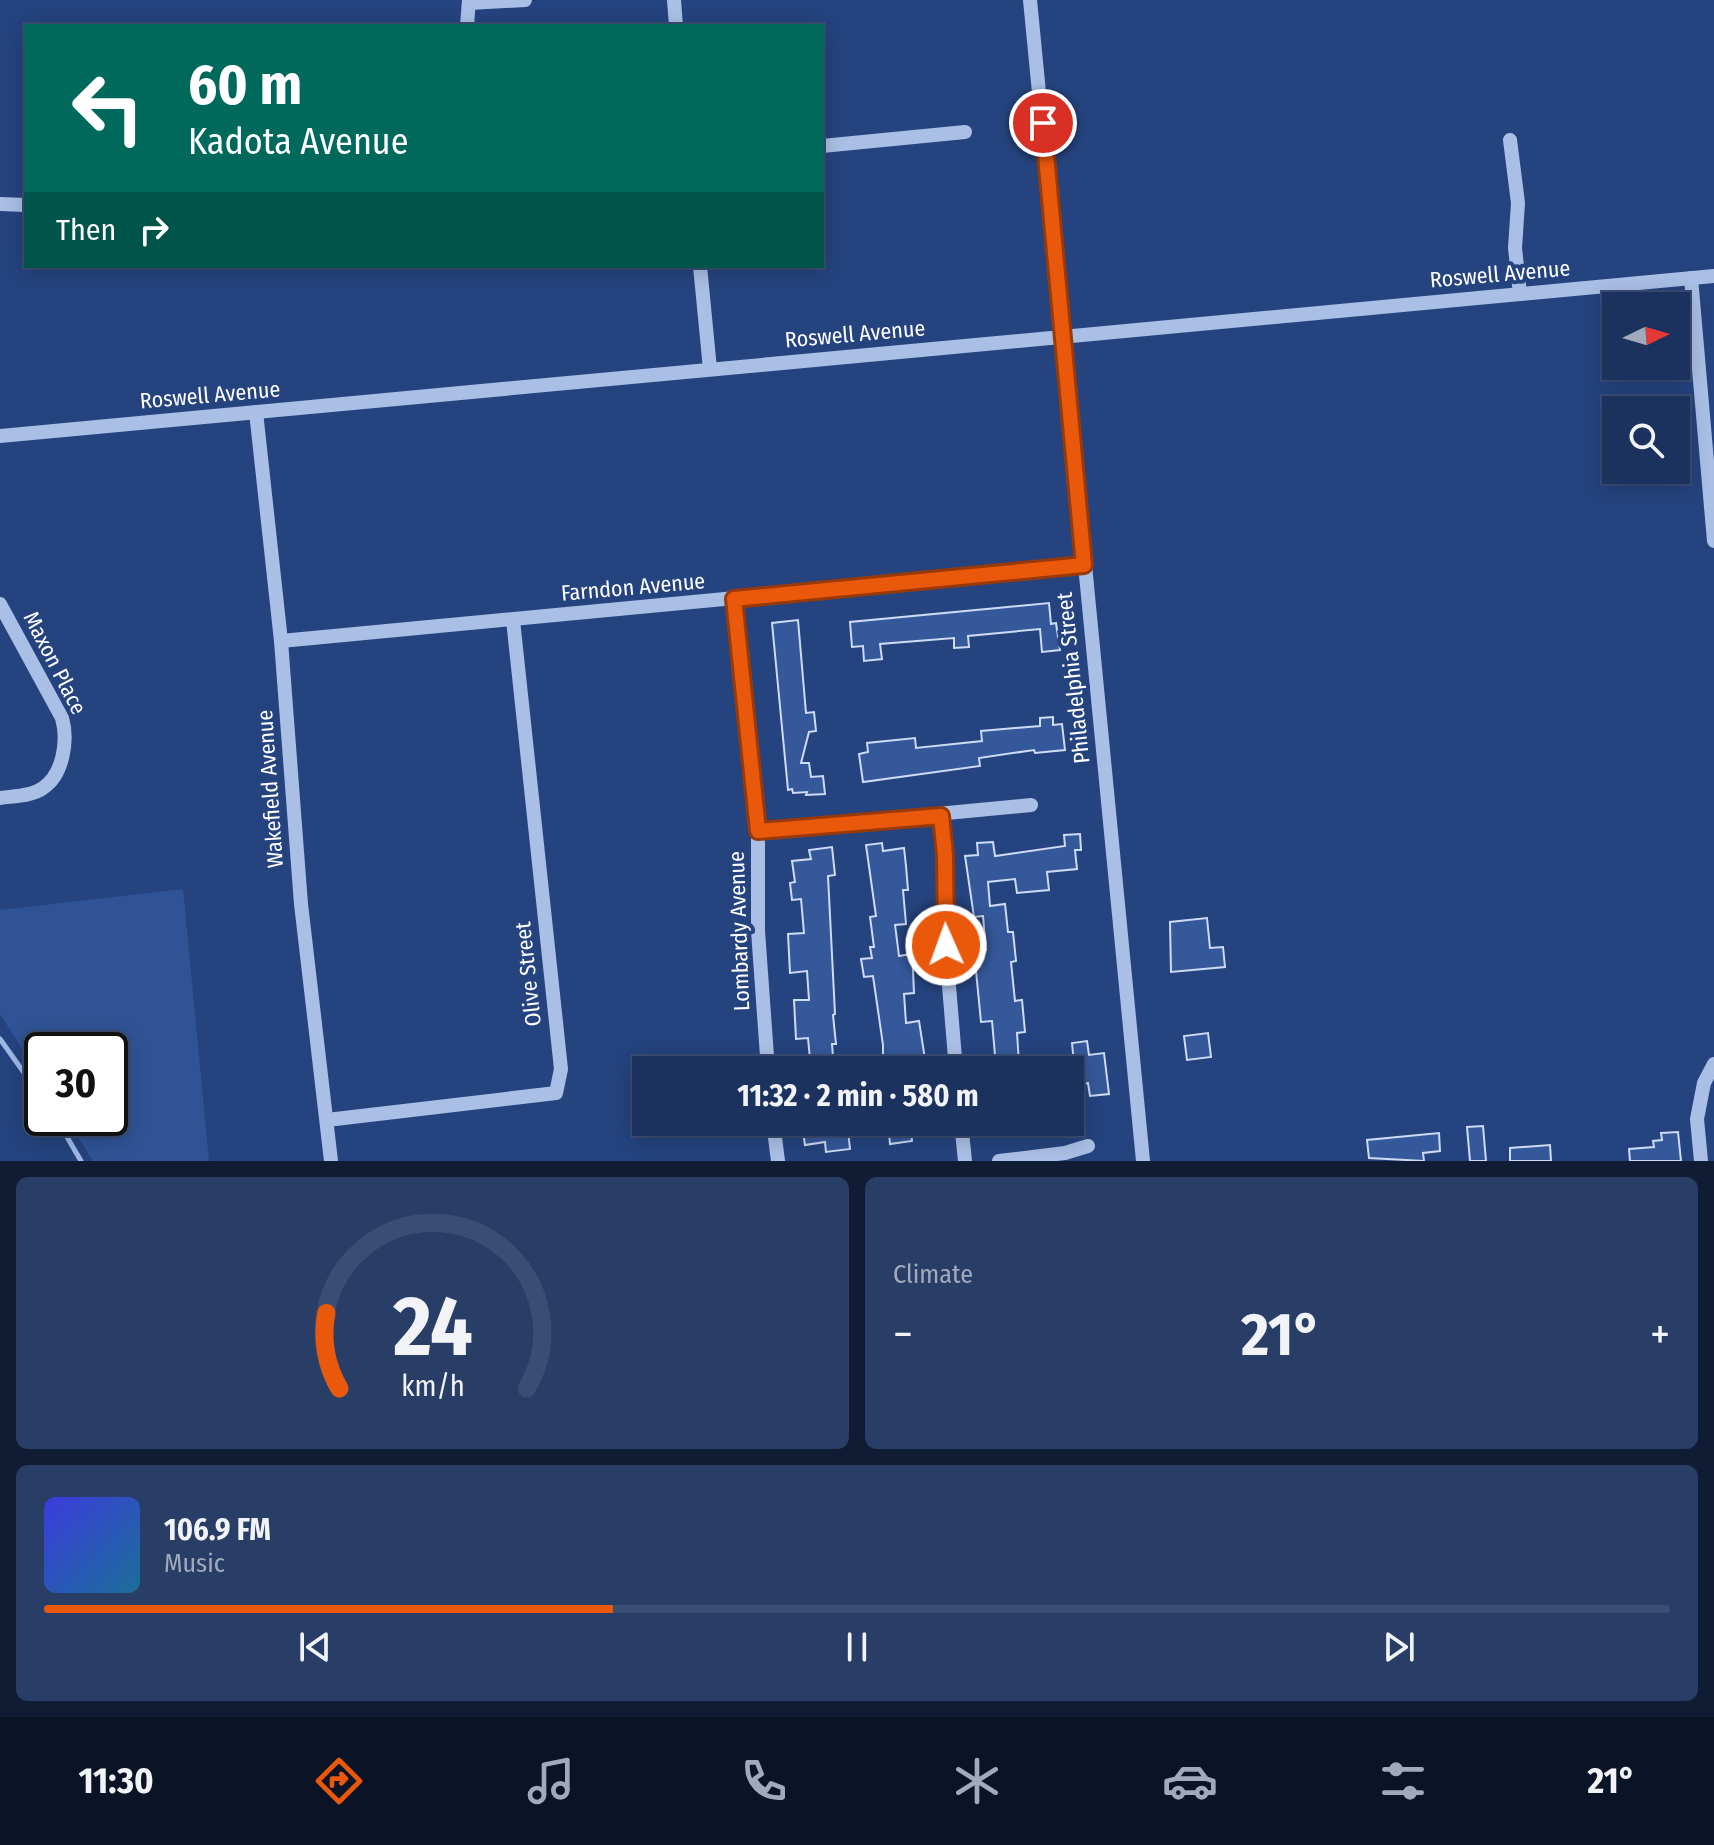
<!DOCTYPE html>
<html lang="en">
<head>
<meta charset="utf-8">
<style>
  :root { --surface:#1c325e; --page:#293e67; --text:#f1f3f6; --muted:#a0aabc; --line:#3a4d73; --accent:#ea580c }
  body { margin:0; font-family:"Fira Sans Condensed",sans-serif; background:var(--page); color:var(--text); height:100vh; display:flex; flex-direction:column; font-size:30px; white-space:nowrap }
  * { box-sizing:border-box; margin:0 }
  p { font-size:26px; color:var(--muted) }
  .icon { flex:none; width:44px; height:44px; fill:none; stroke:currentColor; stroke-width:2; stroke-linecap:round; stroke-linejoin:round }
  .map { position:relative; height:1161px; overflow:hidden }
  .sheet { display:flex; flex-direction:column; gap:16px; padding:16px; background:#0f1c34; flex:1 }
  .sheet>* { flex:none }
  .hud { position:absolute; left:24px; top:24px; width:800px; height:244px; border-radius:0px; box-shadow:0 4px 20px #0003,0 0 0 2px var(--line); background:#00695c; color:#fff; overflow:hidden }
  .needle { width:52px; rotate:85deg }
  .fabs { position:absolute; left:1602px; top:292px; display:grid; gap:16px }
  .fabs a { display:grid; place-items:center; width:88px; height:88px; border-radius:0px; background:var(--surface); box-shadow:0 4px 20px #0003,0 0 0 2px var(--line); font-size:40px }
  .speed { position:absolute; left:24px; top:1032px; display:flex; gap:16px; font-size:40px; font-weight:700; text-align:center }
  .speed>* { display:grid; place-content:center; width:104px; height:104px; border-radius:50%; background:var(--surface); box-shadow:0 4px 20px #0003,0 0 0 2px var(--line); line-height:1 }
  .speed .limit { border:4px solid #111; border-radius:12px; background:#fff; color:#111 }
  .pin { position:absolute; display:grid; place-items:center; width:68px; height:68px; color:#fff; margin:-34px; border:4px solid #fff; border-radius:50%; box-shadow:0 2px 8px #0007 }
  .me { position:absolute; width:88px; margin:-44px; rotate:358deg; stroke-linejoin:round; filter:drop-shadow(0 0 6px #0008) }
  .turn { display:flex; align-items:center; gap:28px; height:168px; padding:0 32px; font-size:36px }
  .turn .icon { width:104px; height:104px; stroke-width:2.5 }
  .turn b { display:block; font-size:56px; line-height:68px }
  .then { display:flex; align-items:center; height:76px; padding:0 32px; background:#0003; gap:16px; font-size:30px }
  .big { font-size:60px; font-weight:700; line-height:1.1 }
  .sheet .tile { flex:1; display:flex; flex-direction:column; justify-content:center; gap:12px; min-width:0; padding:0 28px; border-radius:12px; background:var(--page) }
  .sheet .dial { align-items:center; gap:0 }
  .dial svg { height:208px; overflow:visible; fill:none; stroke:var(--line); stroke-width:7; stroke-linecap:round; text-anchor:middle }
  .dial text { fill:var(--text); stroke:none }
  .song { display:flex; align-items:center; gap:24px }
  .cover { width:96px; height:96px; border-radius:12px; background:linear-gradient(135deg,hsl(240 70% 55%),hsl(200 70% 35%)) }
  .played { height:8px; border-radius:4px; background:linear-gradient(90deg,var(--accent) 35%,var(--line) 35%) }
  .keys { display:flex; justify-content:space-around; direction:ltr }
  .heat { display:flex; justify-content:space-between; align-items:center; font-size:44px; direction:ltr }
  .sheet .tiles { flex:1; display:grid; gap:16px; grid-template-columns:1fr 1fr }
  .tile:last-child { grid-column:span 2 }
  .trip { position:absolute; left:632px; top:1056px; width:452px; height:80px; border-radius:0px; background:var(--surface); box-shadow:0 4px 20px #0003,0 0 0 2px var(--line); font-weight:700; line-height:80px; text-align:center }
  .tabs { display:flex; height:128px; justify-content:space-around; align-items:center; background:#0b1426; color:var(--muted) }
  .tabs .icon { width:56px; height:56px }
  .tabs .current { color:var(--accent) }
  .tabs b { font-size:36px; color:var(--text) }
  .map>svg:first-child { display:block }
  .green { fill:#305395 }
  .lines { fill:none; stroke-linecap:round; stroke-linejoin:round }
  .stream { stroke:#9fb9e6; stroke-width:5 }
  .building { fill:#35589a; stroke:#cddbf4; stroke-width:2 }
  .minor { stroke:#aabfe5; stroke-width:14 }
  .route-casing { stroke:#983908; stroke-width:20 }
  .route { stroke:#ea580c; stroke-width:14 }
  .labels { text-anchor:middle; dominant-baseline:central; stroke-width:8; stroke-linejoin:round; paint-order:stroke }
  .street-label { font-size:22px; fill:#fff; stroke:#25437e }
</style>
</head>
<body>
<div class="map">
<svg width="1714" height="1161" viewBox="0 0 1714 1161">
  <rect width="100%" height="100%" fill="#25437e"/>
  <polygon class="green" points="183,889 209,1161 93,1161 66,1118 110,1118 110,1050 42,1050 42,1080 0,1014 0,910"/>
  <g class="lines">
    <g class="stream">
      <polyline points="0,1039 42,1098"/>
      <polyline points="56,1118 81,1161"/>
    </g>
  </g>
  <g class="building">
    <polygon points="1049,603 1051,624 1056,623 1060,650 1042,652 1040,629 968,636 969,647 954,648 954,638 880,644 882,659 864,661 863,646 852,647 850,622"/>
    <polygon points="798,620 806,713 814,712 816,731 809,732 801,763 809,763 811,777 823,776 825,794 806,795 807,792 793,793 792,789 788,790 772,623"/>
    <polygon points="1053,717 1053,725 1062,724 1065,750 1035,753 1034,750 979,758 980,766 863,782 859,754 868,752 867,743 915,738 916,748 982,741 981,731 1040,726 1040,718"/>
    <polygon points="1080,834 1081,850 1075,850 1077,869 1047,872 1049,890 1017,893 1015,879 988,882 990,906 1005,904 1008,932 1013,932 1016,961 1011,962 1015,1001 1022,1000 1025,1032 1017,1033 1019,1063 1004,1064 1004,1070 986,1070 985,1056 995,1055 992,1021 981,1022 976,971 975,951 986,950 983,916 974,917 965,856 978,855 977,843 993,842 995,856 1065,846 1064,835"/>
    <polygon points="882,843 883,851 904,848 906,866 908,890 903,890 906,924 895,925 899,956 911,954 913,970 914,993 904,994 906,1023 919,1021 925,1059 904,1061 905,1070 883,1070 883,1045 873,976 864,977 861,959 872,958 870,947 874,947 870,917 876,916 866,845"/>
    <polygon points="832,847 835,875 828,876 835,1014 833,1015 836,1044 832,1044 834,1070 811,1070 808,1038 796,1039 794,1000 809,1000 807,971 790,973 788,934 804,933 801,899 792,900 790,883 795,882 792,861 811,859 809,850"/>
    <polygon points="1207,918 1210,948 1223,947 1225,967 1171,972 1170,922"/>
    <polygon points="1208,1033 1211,1057 1187,1060 1184,1036"/>
    <polygon points="1087,1041 1089,1055 1104,1053 1109,1094 1090,1096 1088,1083 1076,1084 1072,1043"/>
    <polygon points="827,1122 847,1122 850,1149 826,1152 825,1142 805,1145 802,1125"/>
    <polygon points="888,1122 910,1122 912,1141 890,1144"/>
    <polygon points="1483,1126 1486,1161 1470,1161 1467,1127"/>
    <polygon points="1678,1132 1681,1161 1630,1161 1629,1149 1654,1147 1653,1141 1662,1140 1661,1133"/>
    <polygon points="1439,1133 1440,1151 1423,1153 1424,1161 1369,1158 1367,1140"/>
    <polygon points="1550,1145 1551,1161 1510,1161 1510,1148"/>
  </g>
  <g class="lines">
    <g class="minor">
      <polyline points="674,0 676,26"/>
      <polyline points="1030,0 1143,1161"/>
      <polyline points="469,3 525,0"/>
      <polyline points="467,26 469,0"/>
      <polyline points="1510,140 1518,203 1515,248 1520,294"/>
      <polyline points="822,146 965,132"/>
      <polyline points="0,204 26,205"/>
      <polyline points="700,266 710,369"/>
      <polyline points="1691,278 1714,541"/>
      <polyline points="256,412 281,641 301,904 331,1161"/>
      <polyline points="0,436 1714,276"/>
      <polyline points="734,599 758,831 758,931 768,1070"/>
      <path d="M 0,604 L 62,718 C 68,739 64,774 43,788 C 32,796 14,796 0,798"/>
      <polyline points="281,641 1084,565"/>
      <polyline points="941,816 945,855 948,974 956,1070"/>
      <polyline points="758,831 1031,805"/>
      <polyline points="327,1120 556,1093 561,1069 513,620"/>
      <polyline points="773,1122 778,1161"/>
      <polyline points="961,1122 965,1161"/>
      <polyline points="999,1161 1065,1153 1088,1146"/>
      <polyline points="1701,1161 1697,1119 1704,1083 1714,1064"/>
    </g>
  </g>
  <g class="lines">
    <g class="route-casing">
      <polyline id="route" points="946,945 945,855 941,816 758,831 734,599 1084,565 1043,123"/>
    </g>
    <use href="#route" class="route"/>
  </g>
  <g class="labels">
    <g class="street-label">
      <text transform="translate(1500 274) rotate(-5)">Roswell Avenue</text>
      <text transform="translate(855 334) rotate(-5)">Roswell Avenue</text>
      <text transform="translate(210 395) rotate(-5)">Roswell Avenue</text>
      <text transform="translate(633 587) rotate(-5)">Farndon Avenue</text>
      <text transform="translate(55 663) rotate(63)">Maxon Place</text>
      <text transform="translate(1073 678) rotate(-96)">Philadelphia Street</text>
      <text transform="translate(270 789) rotate(-94)">Wakefield Avenue</text>
      <text transform="translate(739 931) rotate(-92)">Lombardy Avenue</text>
      <text transform="translate(528 974) rotate(-96)">Olive Street</text>
    </g>
  </g>
</svg>
<div class="fabs">
<a><svg class="needle" viewBox="-14 -14 28 28"><path d="M0-13l5 13h-10z" fill="#e53935"/><path d="M0 13l5-13h-10z" fill="#a0aabc"/></svg></a>
<a><svg class="icon" aria-label="search" viewBox="0 0 24 24"><circle cx="10" cy="10" r="6"/><path d="M15 15l6 6"/></svg></a>
</div>
<div class="speed"><div class="limit">30</div></div>
<div class="pin" style="left:1043px;top:123px;background:#d93025"><svg class="icon" aria-label="arrive" viewBox="0 0 24 24"><path d="M6 21V4h12l-3 4 3 4H6"/></svg></div>
<svg class="me" style="left:946px;top:945px" viewBox="-20 -20 40 40"><circle r="17" fill="#ea580c" stroke="#fff" stroke-width="3"/><path d="M0-11L8 9 0 5-8 9z" fill="#fff"/></svg>
<div class="trip">11:32 · 2 min · 580 m</div>
<div class="hud">
<div class="turn"><svg class="icon" aria-label="left" viewBox="0 0 24 24"><path d="M17 20v-9H6M10 6l-5 5 5 5"/></svg><div><b>60 m</b>Kadota Avenue</div></div>
<div class="then">Then<svg class="icon" aria-label="right" viewBox="0 0 24 24"><path d="M7 20v-9h11M14 6l5 5-5 5"/></svg></div>
</div>
</div>
<section class="sheet">
<div class="tiles">
<div class="tile dial"><svg viewBox="0 0 100 80">
<path d="M14 69A42 42 0 1 1 86 69"/>
<path d="M14 69A42 42 0 0 1 9 40" stroke="#ea580c"/>
<text x="50" y="56" font-size="32" font-weight="700">24</text>
<text x="50" y="72" font-size="11">km/h</text>
</svg></div>
<div class="tile"><p>Climate</p>
<div class="heat"><a>−</a><b class="big">21°</b><a>+</a></div>
</div>
<div class="tile">
<div class="song"><i class="cover"></i><div><b>106.9 FM</b><p>Music</p></div></div>
<div class="played"></div>
<div class="keys"><svg class="icon" aria-label="previous" viewBox="0 0 24 24"><path d="M18 5L8 12l10 7zM5 5v14"/></svg><svg class="icon" aria-label="pause" viewBox="0 0 24 24"><path d="M8 5v14M16 5v14"/></svg><svg class="icon" aria-label="next" viewBox="0 0 24 24"><path d="M6 5l10 7-10 7zM19 5v14"/></svg></div>
</div>
</div>
</section>
<nav class="tabs">
<b>11:30</b>
<svg class="icon current" aria-label="directions" viewBox="0 0 24 24"><path d="M12 3l9 9-9 9-9-9zM9 14v-3h6M13 9l2 2-2 2"/></svg>
<svg class="icon" aria-label="music" viewBox="0 0 24 24"><path d="M9 18V5l10-2v13"/><circle cx="6" cy="18" r="3"/><circle cx="16" cy="16" r="3"/></svg>
<svg class="icon" aria-label="phone" viewBox="0 0 24 24"><path d="M5 4h4l2 5-3 2q2 4 5 5l2-3 5 2v4C11 20 4 13 5 4z"/></svg>
<svg class="icon" aria-label="climate" viewBox="0 0 24 24"><path d="M12 3v18M4 7l16 10M4 17L20 7"/></svg>
<svg class="icon" aria-label="car" viewBox="0 0 24 24"><path d="M5 17H2v-5l4-1 3-4h7l3 4 3 1v5h-3M9 17h6M6 11h13"/><circle cx="7" cy="17" r="2"/><circle cx="17" cy="17" r="2"/></svg>
<svg class="icon" aria-label="filters" viewBox="0 0 24 24"><path d="M4 7h16M4 17h16"/><circle cx="9" cy="7" r="2"/><circle cx="15" cy="17" r="2"/></svg>
<b>21°</b>
</nav>
</body>
</html>
